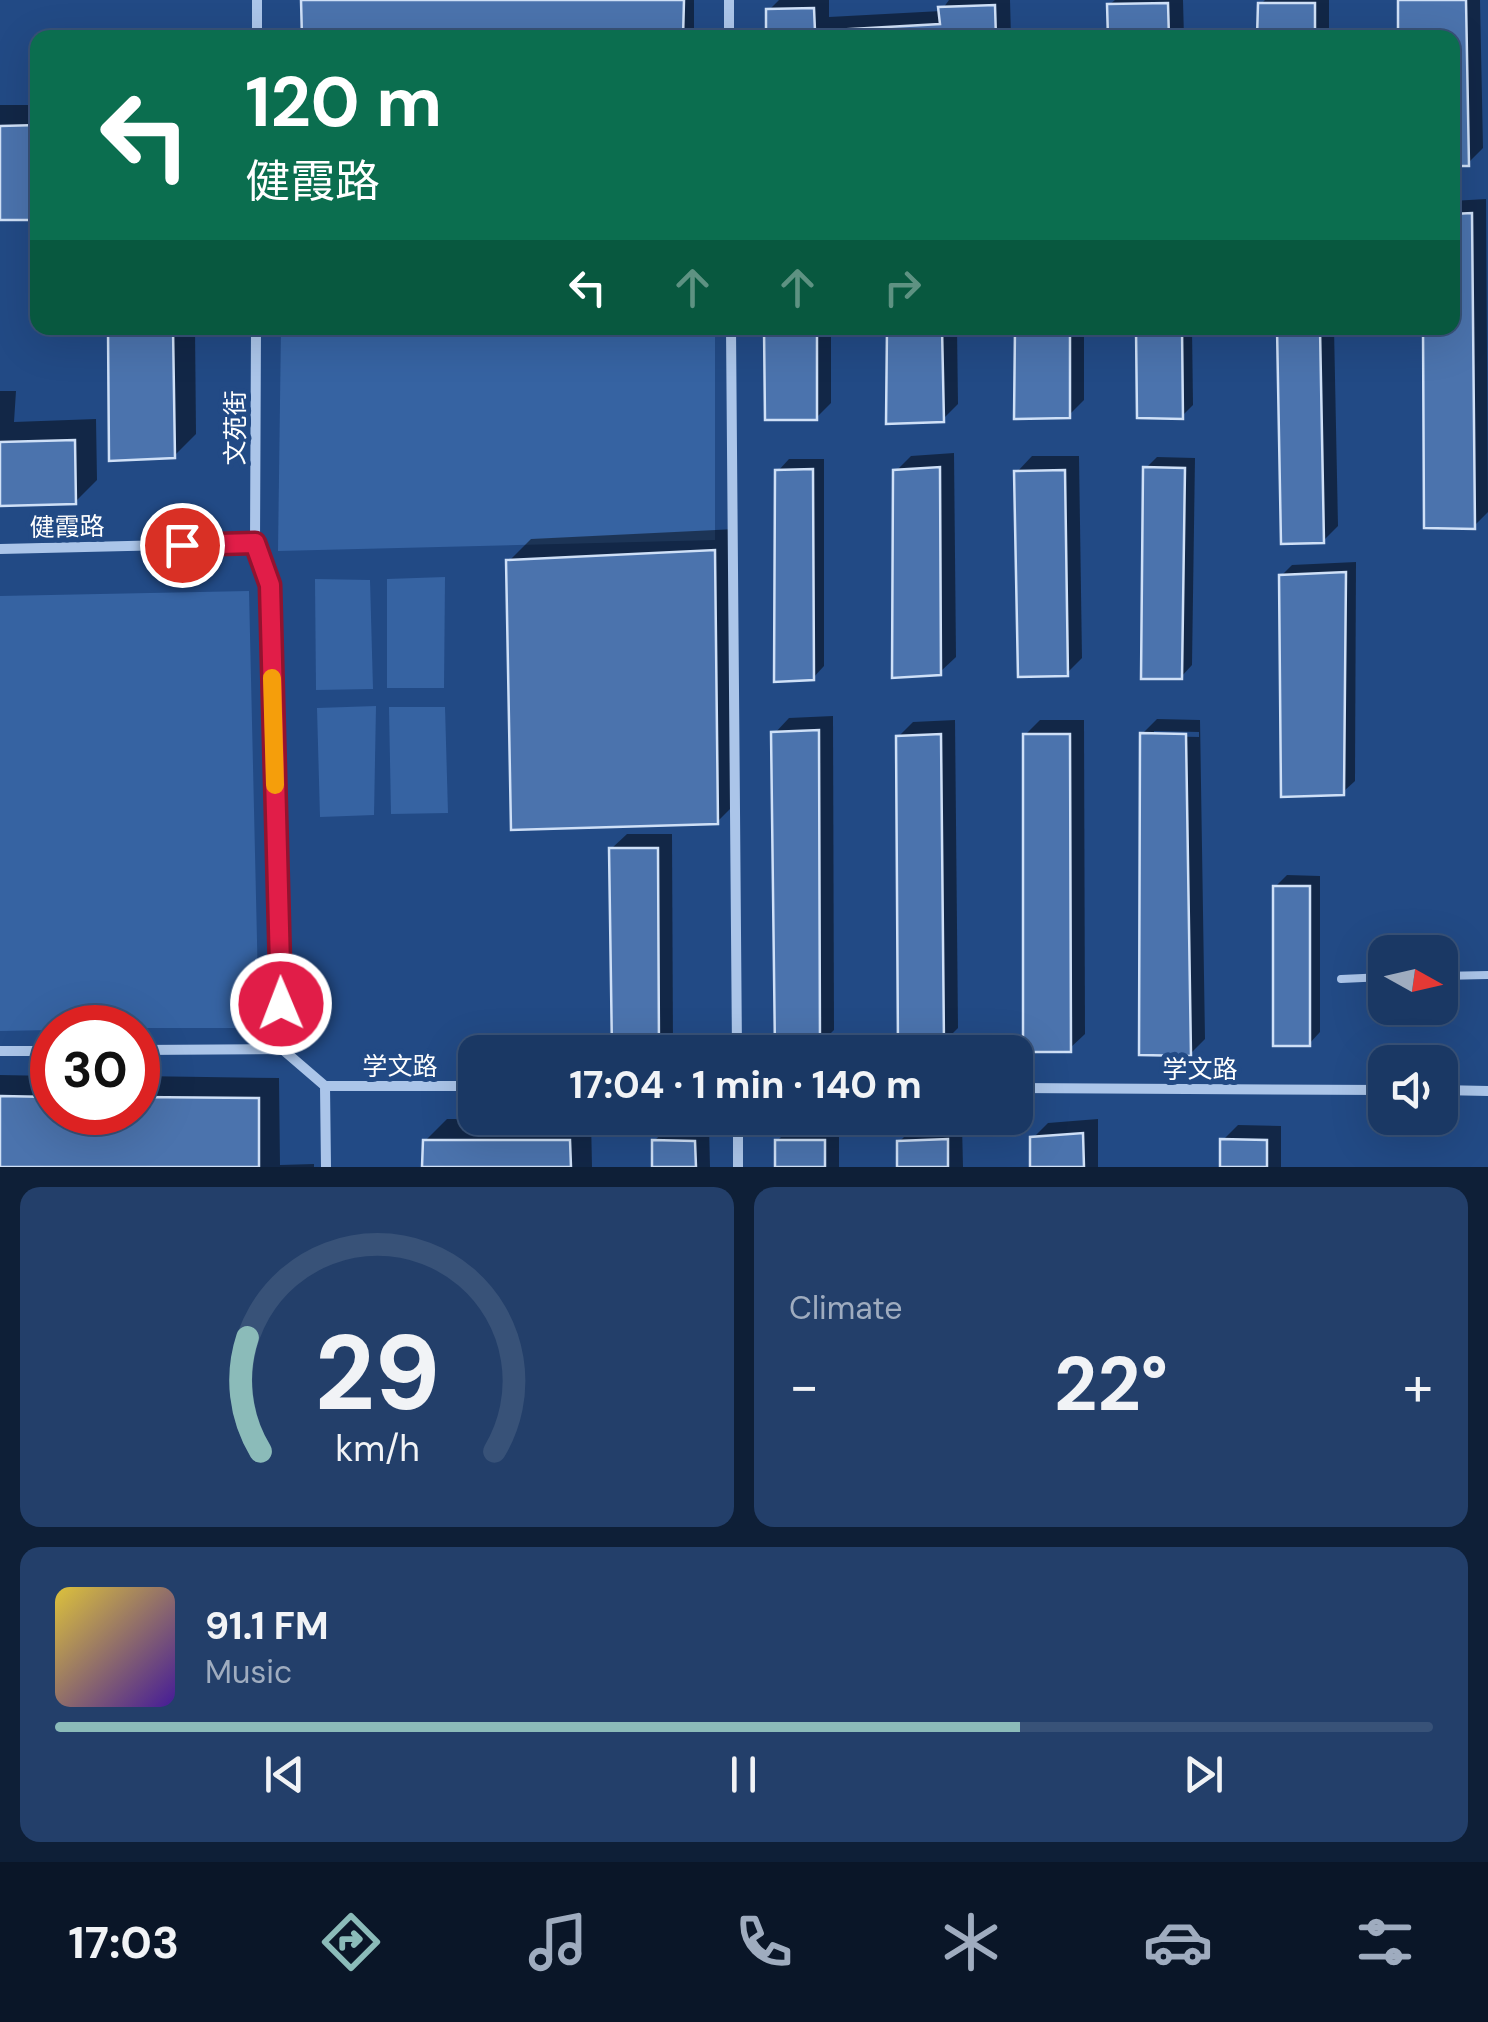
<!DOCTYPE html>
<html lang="en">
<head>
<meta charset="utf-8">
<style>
  :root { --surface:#1a3864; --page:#233f6a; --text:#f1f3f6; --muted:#9facbf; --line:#385278; --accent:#8bbbb9 }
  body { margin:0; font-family:"DM Sans","Noto Sans SC",sans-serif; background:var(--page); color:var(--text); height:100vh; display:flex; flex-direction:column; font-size:38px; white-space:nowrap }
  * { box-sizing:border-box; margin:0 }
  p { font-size:32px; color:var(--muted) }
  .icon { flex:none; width:55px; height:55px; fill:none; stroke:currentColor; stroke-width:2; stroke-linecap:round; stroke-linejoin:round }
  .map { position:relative; height:1167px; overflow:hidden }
  .panel { display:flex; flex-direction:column; gap:20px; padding:20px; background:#0e1f37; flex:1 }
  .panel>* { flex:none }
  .hud { position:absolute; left:30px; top:30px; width:1430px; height:305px; border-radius:20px; box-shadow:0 10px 40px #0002,0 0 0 2px var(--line); background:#0b6e4f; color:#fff; overflow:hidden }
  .needle { width:65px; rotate:98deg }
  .tools { position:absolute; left:1368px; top:935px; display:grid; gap:20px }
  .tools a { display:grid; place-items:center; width:90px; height:90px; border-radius:20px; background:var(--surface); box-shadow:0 10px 40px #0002,0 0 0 2px var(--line); font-size:50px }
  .speed { position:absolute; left:30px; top:1005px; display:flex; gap:20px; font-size:50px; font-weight:700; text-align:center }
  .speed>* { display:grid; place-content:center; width:130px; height:130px; border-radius:50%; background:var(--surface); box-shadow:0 10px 40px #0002,0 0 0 2px var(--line); line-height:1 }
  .speed .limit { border:15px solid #d22; background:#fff; color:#111 }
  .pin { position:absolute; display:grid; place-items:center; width:85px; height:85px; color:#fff; margin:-42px; border:5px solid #fff; border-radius:50%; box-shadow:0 2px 10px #0007 }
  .me { position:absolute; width:110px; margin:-55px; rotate:359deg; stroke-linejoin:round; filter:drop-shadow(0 0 8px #0008) }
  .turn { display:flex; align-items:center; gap:35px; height:210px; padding:0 50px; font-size:45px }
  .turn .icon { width:130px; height:130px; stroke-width:2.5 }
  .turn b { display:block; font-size:70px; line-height:85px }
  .lanes { display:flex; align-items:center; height:95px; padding:0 50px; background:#0003; justify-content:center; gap:50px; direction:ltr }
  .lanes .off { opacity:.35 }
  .big { font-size:75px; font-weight:700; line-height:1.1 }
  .panel .card { flex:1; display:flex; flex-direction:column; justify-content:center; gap:15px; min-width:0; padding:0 35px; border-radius:20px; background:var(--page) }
  .panel .dial { align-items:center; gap:0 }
  .dial svg { height:260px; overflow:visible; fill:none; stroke:var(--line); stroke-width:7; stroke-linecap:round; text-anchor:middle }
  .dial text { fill:var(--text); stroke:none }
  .song { display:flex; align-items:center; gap:30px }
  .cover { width:120px; height:120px; border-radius:15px; background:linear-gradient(135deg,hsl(50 70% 55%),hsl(260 70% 35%)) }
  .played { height:10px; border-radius:5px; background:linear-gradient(90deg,var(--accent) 70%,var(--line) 70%) }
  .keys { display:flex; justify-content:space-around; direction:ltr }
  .heat { display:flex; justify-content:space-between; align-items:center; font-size:55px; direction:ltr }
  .panel .tiles { flex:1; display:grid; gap:20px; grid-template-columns:1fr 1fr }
  .card:last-child { grid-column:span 2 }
  .trip { position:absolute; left:458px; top:1035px; width:575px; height:100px; border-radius:20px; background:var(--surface); box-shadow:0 10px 40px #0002,0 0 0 2px var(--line); font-weight:700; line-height:100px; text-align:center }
  .tabs { display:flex; height:160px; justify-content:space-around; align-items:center; background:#0a1628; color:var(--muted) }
  .tabs .icon { width:70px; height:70px }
  .tabs .on { color:var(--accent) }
  .tabs b { font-size:45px; color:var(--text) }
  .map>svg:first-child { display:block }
  .green { fill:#3663a2 }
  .shadow { fill:#0007; fill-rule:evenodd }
  .building { fill:#4b73ad; stroke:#cfe0f7; stroke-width:2.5 }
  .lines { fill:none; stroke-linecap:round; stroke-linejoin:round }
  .service { stroke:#abc5e9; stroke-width:8 }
  .minor { stroke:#abc5e9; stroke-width:10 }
  .route-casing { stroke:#92132f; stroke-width:25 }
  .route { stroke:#e11d48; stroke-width:18 }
  .slow { stroke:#f59e0b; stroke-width:18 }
  .labels { text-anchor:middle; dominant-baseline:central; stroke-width:10; stroke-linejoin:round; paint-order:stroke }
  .street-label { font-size:25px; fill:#fff; stroke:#224a85 }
</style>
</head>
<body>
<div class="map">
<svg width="1488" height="1167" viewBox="0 0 1488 1167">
  <rect width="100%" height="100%" fill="#224a85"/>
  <g class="green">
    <polygon points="281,328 715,328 715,540 278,551"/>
    <polygon points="445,577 444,688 387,688 387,579"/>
    <polygon points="315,579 370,580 373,689 316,690"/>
    <polygon points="249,591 259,1028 52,1028 52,1030 0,1031 0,596"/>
    <polygon points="376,706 374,815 320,817 317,708"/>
    <polygon points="389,707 445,707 448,813 391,814"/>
  </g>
  <g class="shadow">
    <polygon points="304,0 694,0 694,38 305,38"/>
    <polygon points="779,0 829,0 829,17 941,11 949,0 1010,0 1011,38 769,38 769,10"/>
    <polygon points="1115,0 1183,0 1184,38 1110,38 1109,5"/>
    <polygon points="1265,0 1329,0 1329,38 1260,38 1261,4"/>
    <polygon points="1400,0 1480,0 1483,148 1468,163 1452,38"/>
    <polygon points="0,105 38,105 38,217 0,218"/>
    <polygon points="1486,199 1488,512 1474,526 1426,526 1425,328 1452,328 1452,201"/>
    <polygon points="110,328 195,328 196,434 174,456 112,459"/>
    <polygon points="767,328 831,328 831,403 816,418 767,418"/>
    <polygon points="890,328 957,328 958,404 943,419 889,422"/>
    <polygon points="1017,328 1084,328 1084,400 1069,415 1017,416"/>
    <polygon points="1139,328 1192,328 1193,405 1182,416 1139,415"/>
    <polygon points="1279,328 1334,328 1338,526 1323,541 1284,542"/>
    <polygon points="0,391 16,391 14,422 96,419 97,480 75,502 0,503"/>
    <polygon points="954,453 956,657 940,672 896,471 911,456"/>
    <polygon points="1032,456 1079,456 1082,658 1067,673 1017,472"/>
    <polygon points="1157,457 1195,458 1192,665 1181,677 1146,468"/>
    <polygon points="789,459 824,459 824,666 813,678 778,471"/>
    <polygon points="736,529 739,800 717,822 509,561 531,539"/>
    <polygon points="1356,562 1355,781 1343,792 1281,576 1292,565"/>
    <polygon points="833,716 834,1030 819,1045 774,734 789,718"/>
    <path d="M 1157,719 L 1200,720 L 1205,1039 L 1190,1054 L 1142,734 ZM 1154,731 L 1199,732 L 1199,737 L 1154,736 Z"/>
    <polygon points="955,720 958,1028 943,1043 898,737 913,722"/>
    <polygon points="1040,720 1084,720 1085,1034 1069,1049 1025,735"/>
    <polygon points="627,834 672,834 673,1048 669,1052 614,1052 611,849"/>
    <polygon points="1287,875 1320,876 1320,1032 1309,1044 1275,887"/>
    <polygon points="0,1075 52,1076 52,1112 138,1112 138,1076 279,1078 280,1165 314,1164 314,1167 0,1167"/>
    <polygon points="447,1119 591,1119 592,1167 424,1167 425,1141"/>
    <polygon points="1098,1119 1098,1167 1033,1167 1033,1138 1048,1123"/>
    <polygon points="962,1125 963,1167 899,1167 899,1142 914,1127"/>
    <polygon points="1238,1125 1281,1126 1281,1167 1223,1167 1223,1140"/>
    <polygon points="670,1126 709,1126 710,1167 655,1167 654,1141"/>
    <polygon points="792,1126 839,1126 839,1167 777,1167 777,1141"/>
  </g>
  <g class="building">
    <polygon points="301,0 684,0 683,38 302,38"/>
    <polygon points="1398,0 1466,0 1469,166 1452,166 1452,38 1398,38"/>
    <polygon points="1168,3 1169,38 1108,38 1107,4"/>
    <polygon points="1258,3 1315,3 1315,38 1257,38"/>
    <polygon points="995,5 996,38 766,38 766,9 814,8 815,31 940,24 938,7"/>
    <polygon points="38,125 38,220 0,220 0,126"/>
    <polygon points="1472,213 1475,529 1424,528 1423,328 1452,328 1452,214"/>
    <polygon points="108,328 173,328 175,458 109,461"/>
    <polygon points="764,328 817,328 817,420 765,420"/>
    <polygon points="887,328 942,328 944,422 886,424"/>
    <polygon points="1015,328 1070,328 1070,418 1014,419"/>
    <polygon points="1136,328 1182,328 1183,419 1137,418"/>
    <polygon points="1277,328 1320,328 1324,543 1281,544"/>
    <polygon points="75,440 76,504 0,506 0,442"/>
    <polygon points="940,467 941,675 892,678 893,470"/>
    <polygon points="1143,467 1185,468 1182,679 1141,679"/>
    <polygon points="813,469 814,680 774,682 775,470"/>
    <polygon points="1065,470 1068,676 1018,677 1014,471"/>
    <polygon points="715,550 718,824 511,830 506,560"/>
    <polygon points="1346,572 1344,795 1281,797 1279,575"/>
    <polygon points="819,730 820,1048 775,1052 771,732"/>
    <polygon points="1140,733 1186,734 1191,1056 1139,1055"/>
    <polygon points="941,734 944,1045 898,1050 896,736"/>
    <polygon points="1023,734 1070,734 1071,1052 1023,1052"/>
    <polygon points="609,848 658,848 659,1052 612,1052"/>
    <rect x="1273" y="886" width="37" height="160"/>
    <polygon points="0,1096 52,1097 52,1112 138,1112 138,1097 259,1098 259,1167 0,1167"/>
    <polygon points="1083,1133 1084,1167 1030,1167 1030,1137"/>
    <polygon points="948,1139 948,1167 897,1167 897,1141"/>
    <polygon points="1220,1139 1267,1140 1267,1167 1220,1167"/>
    <polygon points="423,1140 570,1140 571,1167 422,1167"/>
    <polygon points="652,1140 695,1141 696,1167 652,1167"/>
    <rect x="775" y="1140" width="50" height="27"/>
  </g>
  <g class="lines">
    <g class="service">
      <polyline points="1440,976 1488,975"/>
      <polyline points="1341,979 1385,977"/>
    </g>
    <g class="minor">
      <polyline points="729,0 729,38"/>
      <polyline points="257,38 257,0"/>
      <polyline points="256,328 255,543 270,585 282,1049 325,1086 326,1167"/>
      <polyline points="731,328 737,1052"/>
      <polyline points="0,549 255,543"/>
      <polyline points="138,1050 282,1049"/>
      <polyline points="0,1051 52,1051"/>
      <polyline points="325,1086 475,1086"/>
      <polyline points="1015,1088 1385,1090"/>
      <polyline points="1440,1090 1488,1091"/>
      <polyline points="738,1118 738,1167"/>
    </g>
  </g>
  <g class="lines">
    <g class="route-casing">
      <polyline id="route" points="182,545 255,543 270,585 281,1004"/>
    </g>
    <use href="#route" class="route"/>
    <polyline class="slow" points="272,678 275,785"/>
  </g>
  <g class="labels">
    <g class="street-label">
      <text transform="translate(235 428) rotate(-90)">文苑街</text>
      <text transform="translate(67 527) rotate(-1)">健霞路</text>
      <text x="400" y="1066">学文路</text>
      <text x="1200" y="1069">学文路</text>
    </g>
  </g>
</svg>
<div class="tools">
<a><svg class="needle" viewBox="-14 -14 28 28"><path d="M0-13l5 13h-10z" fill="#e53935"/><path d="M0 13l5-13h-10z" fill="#9facbf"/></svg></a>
<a><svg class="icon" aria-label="sound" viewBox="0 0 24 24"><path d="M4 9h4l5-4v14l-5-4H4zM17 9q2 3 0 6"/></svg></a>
</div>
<div class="speed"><div class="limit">30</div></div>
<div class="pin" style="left:182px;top:545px;background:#d93025"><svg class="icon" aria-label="arrive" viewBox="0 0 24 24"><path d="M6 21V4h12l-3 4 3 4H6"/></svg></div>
<svg class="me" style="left:281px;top:1004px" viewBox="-20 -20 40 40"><circle r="17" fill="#e11d48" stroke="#fff" stroke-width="3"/><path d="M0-11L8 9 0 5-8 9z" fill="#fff"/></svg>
<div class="trip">17:04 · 1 min · 140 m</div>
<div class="hud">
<div class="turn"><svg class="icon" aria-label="left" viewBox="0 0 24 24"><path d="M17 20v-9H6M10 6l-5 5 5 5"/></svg><div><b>120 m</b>健霞路</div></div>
<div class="lanes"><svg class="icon" aria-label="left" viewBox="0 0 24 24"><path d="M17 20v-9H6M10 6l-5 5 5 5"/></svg><svg class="icon off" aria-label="ahead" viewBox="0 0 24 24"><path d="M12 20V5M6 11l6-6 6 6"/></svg><svg class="icon off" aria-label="ahead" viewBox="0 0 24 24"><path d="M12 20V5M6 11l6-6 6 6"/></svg><svg class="icon off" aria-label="right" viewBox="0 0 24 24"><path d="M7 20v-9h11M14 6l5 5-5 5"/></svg></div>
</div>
</div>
<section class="panel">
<div class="tiles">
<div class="card dial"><svg viewBox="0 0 100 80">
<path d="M14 69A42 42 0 1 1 86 69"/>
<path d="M14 69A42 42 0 0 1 10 34" stroke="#8bbbb9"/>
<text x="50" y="56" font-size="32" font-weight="700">29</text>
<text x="50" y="72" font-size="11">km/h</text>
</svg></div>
<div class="card"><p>Climate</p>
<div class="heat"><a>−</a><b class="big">22°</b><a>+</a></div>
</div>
<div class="card">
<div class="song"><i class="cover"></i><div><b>91.1 FM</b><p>Music</p></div></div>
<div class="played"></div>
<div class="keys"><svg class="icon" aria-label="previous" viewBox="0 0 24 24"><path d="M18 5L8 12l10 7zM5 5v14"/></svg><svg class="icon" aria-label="pause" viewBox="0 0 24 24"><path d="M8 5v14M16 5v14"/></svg><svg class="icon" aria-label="next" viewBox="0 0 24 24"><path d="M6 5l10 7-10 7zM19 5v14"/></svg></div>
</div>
</div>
</section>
<nav class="tabs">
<b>17:03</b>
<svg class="icon on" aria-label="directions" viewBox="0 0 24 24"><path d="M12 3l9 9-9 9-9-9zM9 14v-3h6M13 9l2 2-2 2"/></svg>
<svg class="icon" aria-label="music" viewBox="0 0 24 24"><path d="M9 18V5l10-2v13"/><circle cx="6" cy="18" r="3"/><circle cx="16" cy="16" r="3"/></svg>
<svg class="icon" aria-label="phone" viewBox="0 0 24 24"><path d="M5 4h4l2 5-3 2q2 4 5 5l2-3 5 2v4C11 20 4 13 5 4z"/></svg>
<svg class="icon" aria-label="climate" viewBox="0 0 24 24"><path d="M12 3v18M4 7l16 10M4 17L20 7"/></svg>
<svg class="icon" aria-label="car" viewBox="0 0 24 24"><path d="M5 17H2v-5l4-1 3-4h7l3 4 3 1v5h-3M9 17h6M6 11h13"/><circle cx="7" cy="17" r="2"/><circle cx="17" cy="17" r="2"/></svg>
<svg class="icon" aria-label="filters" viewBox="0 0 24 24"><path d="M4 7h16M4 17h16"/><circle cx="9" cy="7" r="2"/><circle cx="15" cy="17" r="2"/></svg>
</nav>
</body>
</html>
